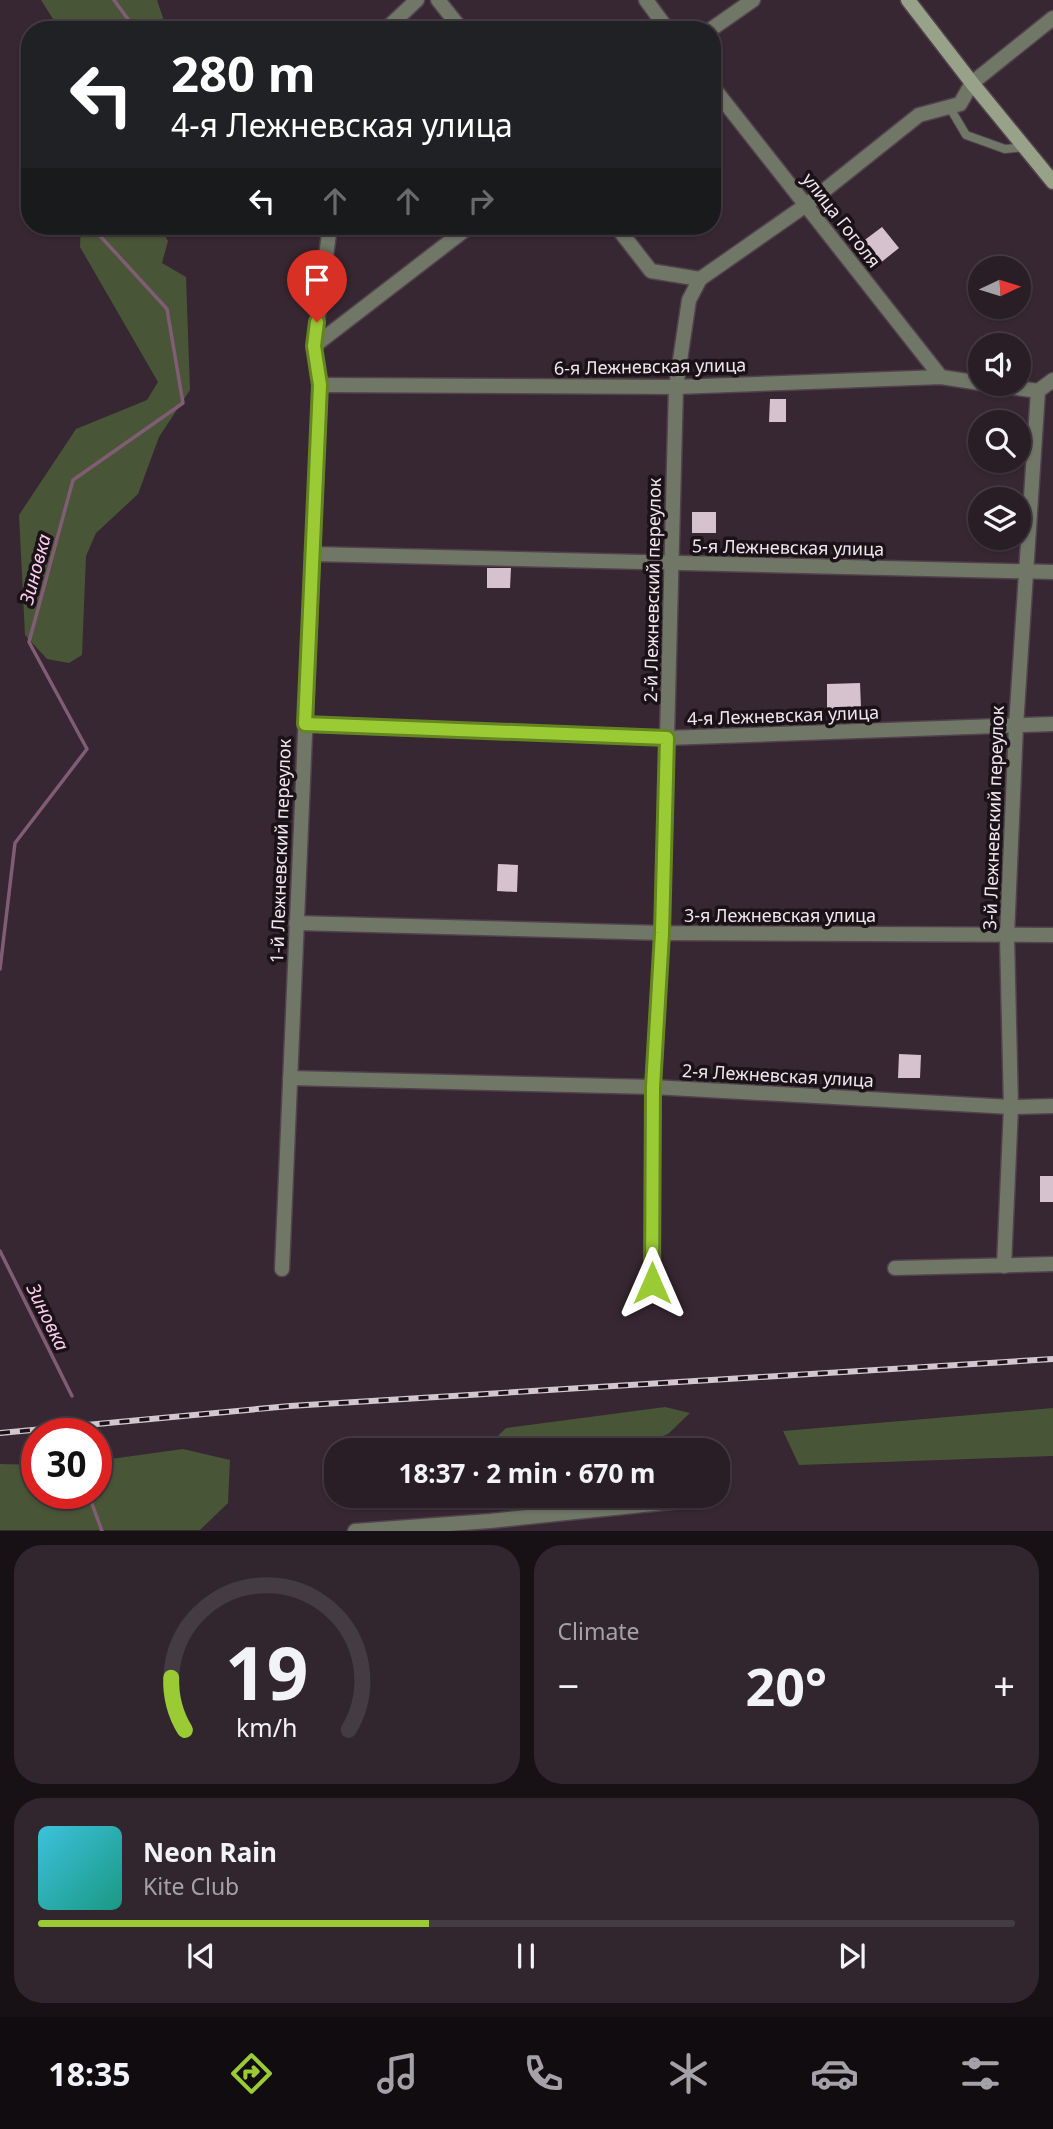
<!DOCTYPE html>
<html lang="en">
<head>
<meta charset="utf-8">
<style>
  :root { --surface:#291d26; --page:#31262e; --text:#f1f3f6; --muted:#a5a2a7; --line:#453b43; --accent:#9bcb34 }
  body { margin:0; font-family:"Noto Sans",sans-serif; background:var(--page); color:var(--text); height:100vh; display:flex; flex-direction:column; font-size:26px; white-space:nowrap }
  * { box-sizing:border-box; margin:0 }
  p { font-size:23px; color:var(--muted) }
  .icon { flex:none; width:38px; height:38px; fill:none; stroke:currentColor; stroke-width:2; stroke-linecap:round; stroke-linejoin:round }
  .map { position:relative; height:1531px; overflow:hidden }
  .details { display:flex; flex-direction:column; gap:14px; padding:14px; background:#171015; flex:1 }
  .details>* { flex:none }
  .banner { position:absolute; left:21px; top:21px; width:700px; height:214px; border-radius:28px; box-shadow:0 2px 5px #0004,0 0 0 2px var(--line); background:#202124; color:#fff; overflow:hidden }
  .needle { width:46px; rotate:86deg }
  .controls { position:absolute; left:968px; top:256px; display:grid; gap:14px }
  .controls a { display:grid; place-items:center; width:63px; height:63px; border-radius:50%; background:var(--surface); box-shadow:0 2px 5px #0004,0 0 0 2px var(--line); font-size:35px }
  .speed { position:absolute; left:21px; top:1418px; display:flex; gap:14px; font-size:35px; font-weight:700; text-align:center }
  .speed>* { display:grid; place-content:center; width:91px; height:91px; border-radius:50%; background:var(--surface); box-shadow:0 2px 5px #0004,0 0 0 2px var(--line); line-height:1 }
  .speed .limit { border:10px solid #d22; background:#fff; color:#111 }
  .pin { position:absolute; display:grid; place-items:center; width:60px; height:60px; color:#fff; margin:-72px -30px; border-radius:50% 50% 50% 0; rotate:-45deg; box-shadow:0 0 7px #0007 }
  .pin .icon { rotate:45deg }
  .me { position:absolute; width:77px; margin:-38px; rotate:0deg; stroke-linejoin:round; filter:drop-shadow(0 0 5px #0008) }
  .turn { display:flex; align-items:center; gap:24px; height:147px; padding:0 35px; font-size:32px }
  .turn .icon { width:91px; height:91px; stroke-width:2.5 }
  .turn b { display:block; font-size:49px; line-height:60px }
  .lanes { display:flex; align-items:center; height:66px; padding:0 35px; background:#0003; justify-content:center; gap:35px; direction:ltr }
  .lanes .off { opacity:.35 }
  .big { font-size:52px; font-weight:700; line-height:1.1 }
  .details .card { flex:1; display:flex; flex-direction:column; justify-content:center; gap:10px; min-width:0; padding:0 24px; border-radius:28px; background:var(--page) }
  .details .dial { align-items:center; gap:0 }
  .dial svg { height:182px; overflow:visible; fill:none; stroke:var(--line); stroke-width:7; stroke-linecap:round; text-anchor:middle }
  .dial text { fill:var(--text); stroke:none }
  .song { display:flex; align-items:center; gap:21px }
  .cover { width:84px; height:84px; border-radius:10px; background:linear-gradient(135deg,hsl(190 70% 55%),hsl(170 70% 35%)) }
  .played { height:7px; border-radius:4px; background:linear-gradient(90deg,var(--accent) 40%,var(--line) 40%) }
  .keys { display:flex; justify-content:space-around; direction:ltr }
  .heat { display:flex; justify-content:space-between; align-items:center; font-size:38px; direction:ltr }
  .details .tiles { flex:1; display:grid; gap:14px; grid-template-columns:1fr 1fr }
  .card:last-child { grid-column:span 2 }
  .trip { position:absolute; left:324px; top:1438px; width:406px; height:70px; border-radius:28px; background:var(--surface); box-shadow:0 2px 5px #0004,0 0 0 2px var(--line); font-weight:700; line-height:70px; text-align:center }
  .tab-bar { display:flex; height:112px; justify-content:space-around; align-items:center; background:#100c0f; color:var(--muted) }
  .tab-bar .icon { width:49px; height:49px }
  .tab-bar .active { color:var(--accent) }
  .tab-bar b { font-size:32px; color:var(--text) }
  .map>svg:first-child { display:block }
  .green { fill:#495537 }
  .lines { fill:none; stroke-linecap:round; stroke-linejoin:round }
  .stream { stroke:#805d75; stroke-width:3.5 }
  .building { fill:#d6c1cf }
  .lane-casing { stroke:#51424c; stroke-width:10 }
  .street-casing { stroke:#51424c; stroke-width:17 }
  .secondary-casing { stroke:#51424c; stroke-width:17 }
  .lane { stroke:#707767; stroke-width:8 }
  .street { stroke:#707767; stroke-width:14 }
  .secondary { stroke:#97a288; stroke-width:14 }
  .rail-casing { stroke:#d3c7cf; stroke-width:6 }
  .rail { stroke:#1a1217; stroke-width:3.5; stroke-dasharray:10; stroke-linecap:butt }
  .route-casing { stroke:#658422; stroke-width:18 }
  .route { stroke:#9bcb34; stroke-width:12 }
  .labels { text-anchor:middle; dominant-baseline:central; stroke-width:7; stroke-linejoin:round; paint-order:stroke }
  .street-label { font-size:18px; fill:#f1e6ee; stroke:#1a1217 }
  .water-label { font-size:19px; font-style:italic; fill:#fdcdee; stroke:#1a1217 }
</style>
</head>
<body>
<div class="map">
<svg width="1053" height="1531" viewBox="0 0 1053 1531">
  <rect width="100%" height="100%" fill="#372732"/>
  <g class="green">
    <polygon points="41,0 157,0 167,30 60,30"/>
    <polygon points="81,226 159,226 168,241 162,263 186,277 190,390 159,437 138,494 96,533 86,556 82,655 69,663 47,659 25,635 19,515 76,429 147,400 158,382 80,247"/>
    <polygon points="665,1407 690,1413 668,1434 624,1451 503,1448 493,1441 506,1428"/>
    <polygon points="1053,1408 1053,1456 799,1465 783,1431"/>
    <polygon points="183,1449 230,1460 228,1503 200,1530 0,1530 0,1464 37,1465 37,1493 96,1493 96,1461"/>
  </g>
  <g class="lines">
    <g class="stream">
      <polyline points="114,0 136,30"/>
      <polyline points="0,969 15,843 87,749 29,642 73,480 183,403 167,309 91,226"/>
      <polyline points="0,1251 72,1396"/>
      <polyline points="88,1493 102,1531"/>
    </g>
  </g>
  <g class="building">
    <polygon points="882,227 899,248 879,264 862,242"/>
    <polygon points="770,399 786,399 786,422 769,422"/>
    <rect x="692" y="512" width="24" height="21"/>
    <polygon points="487,568 511,568 510,588 487,588"/>
    <polygon points="860,683 861,708 827,709 827,684"/>
    <polygon points="498,864 518,865 517,892 497,891"/>
    <polygon points="899,1054 921,1055 920,1078 898,1078"/>
    <rect x="1040" y="1176" width="13" height="26"/>
  </g>
  <g class="lines">
    <g class="lane-casing">
      <polyline id="lane" points="950,108 966,135 1005,149 1025,147"/>
    </g>
    <g class="street-casing">
      <g id="street">
        <polyline points="438,0 462,30"/>
        <polyline points="646,0 668,30"/>
        <polyline points="385,30 417,0"/>
        <polyline points="710,30 753,0"/>
        <polyline points="712,86 941,377"/>
        <polyline points="616,226 651,271 700,279"/>
        <polyline points="314,346 470,226"/>
        <polyline points="981,383 1038,391"/>
        <polyline points="320,385 676,387 941,377 980,383"/>
        <polyline points="312,554 1053,572"/>
        <polyline points="305,724 667,738 1053,724"/>
        <polyline points="296,923 662,933 1053,935"/>
        <polyline points="290,1078 653,1087 1011,1107 1053,1106"/>
        <polyline points="1004,1266 1011,1107 1007,936 1016,726 1038,391 1053,380"/>
        <polyline points="895,1268 1053,1264"/>
        <polyline points="282,1269 320,385 314,346 330,226"/>
        <polyline points="652,1283 653,1087 662,933 676,387 689,300 700,279 806,205 919,115 960,104 972,83 1053,18"/>
        <polyline points="355,1531 490,1521 681,1501"/>
      </g>
    </g>
    <g class="secondary-casing">
      <polyline id="secondary" points="908,0 972,83 1053,182"/>
    </g>
    <use href="#lane" class="lane"/>
    <use href="#street" class="street"/>
    <use href="#secondary" class="secondary"/>
    <g class="rail-casing">
      <polyline id="rail" points="0,1433 290,1406 1053,1359"/>
    </g>
    <use href="#rail" class="rail"/>
  </g>
  <g class="lines">
    <g class="route-casing">
      <polyline id="route" points="317,322 314,346 320,385 305,724 667,738 662,933 653,1087 652,1283"/>
    </g>
    <use href="#route" class="route"/>
  </g>
  <g class="labels">
    <g class="street-label">
      <text transform="translate(842 220) rotate(52)">улица Гоголя</text>
      <text transform="translate(650 366) rotate(-1)">6-я Лежневская улица</text>
      <text transform="translate(788 547) rotate(1)">5-я Лежневская улица</text>
      <text transform="translate(652 590) rotate(-89)">2-й Лежневский переулок</text>
      <text transform="translate(783 715) rotate(-2)">4-я Лежневская улица</text>
      <text transform="translate(993 818) rotate(-88)">3-й Лежневский переулок</text>
      <text transform="translate(280 851) rotate(-88)">1-й Лежневский переулок</text>
      <text x="780" y="915">3-я Лежневская улица</text>
      <text transform="translate(778 1075) rotate(3)">2-я Лежневская улица</text>
    </g>
    <g class="water-label">
      <text transform="translate(35 569) rotate(-75)">Зиновка</text>
      <text transform="translate(48 1317) rotate(64)">Зиновка</text>
    </g>
  </g>
</svg>
<div class="controls">
<a><svg class="needle" viewBox="-14 -14 28 28"><path d="M0-13l5 13h-10z" fill="#e53935"/><path d="M0 13l5-13h-10z" fill="#a5a2a7"/></svg></a>
<a><svg class="icon" aria-label="sound" viewBox="0 0 24 24"><path d="M4 9h4l5-4v14l-5-4H4zM17 9q2 3 0 6"/></svg></a>
<a><svg class="icon" aria-label="search" viewBox="0 0 24 24"><circle cx="10" cy="10" r="6"/><path d="M15 15l6 6"/></svg></a>
<a><svg class="icon" aria-label="layers" viewBox="0 0 24 24"><path d="M12 4l9 5-9 5-9-5zM3 14l9 5 9-5"/></svg></a>
</div>
<div class="speed"><div class="limit">30</div></div>
<div class="pin" style="left:317px;top:322px;background:#d93025"><svg class="icon" aria-label="arrive" viewBox="0 0 24 24"><path d="M6 21V4h12l-3 4 3 4H6"/></svg></div>
<svg class="me" style="left:652px;top:1283px" viewBox="-20 -20 40 40"><path d="M0-17L14 15 0 8-14 15z" fill="#9bcb34" stroke="#fff" stroke-width="4"/></svg>
<div class="trip">18:37 · 2 min · 670 m</div>
<div class="banner">
<div class="turn"><svg class="icon" aria-label="left" viewBox="0 0 24 24"><path d="M17 20v-9H6M10 6l-5 5 5 5"/></svg><div><b>280 m</b>4-я Лежневская улица</div></div>
<div class="lanes"><svg class="icon" aria-label="left" viewBox="0 0 24 24"><path d="M17 20v-9H6M10 6l-5 5 5 5"/></svg><svg class="icon off" aria-label="ahead" viewBox="0 0 24 24"><path d="M12 20V5M6 11l6-6 6 6"/></svg><svg class="icon off" aria-label="ahead" viewBox="0 0 24 24"><path d="M12 20V5M6 11l6-6 6 6"/></svg><svg class="icon off" aria-label="right" viewBox="0 0 24 24"><path d="M7 20v-9h11M14 6l5 5-5 5"/></svg></div>
</div>
</div>
<section class="details">
<div class="tiles">
<div class="card dial"><svg viewBox="0 0 100 80">
<path d="M14 69A42 42 0 1 1 86 69"/>
<path d="M14 69A42 42 0 0 1 8 46" stroke="#9bcb34"/>
<text x="50" y="56" font-size="32" font-weight="700">19</text>
<text x="50" y="72" font-size="11">km/h</text>
</svg></div>
<div class="card"><p>Climate</p>
<div class="heat"><a>−</a><b class="big">20°</b><a>+</a></div>
</div>
<div class="card">
<div class="song"><i class="cover"></i><div><b>Neon Rain</b><p>Kite Club</p></div></div>
<div class="played"></div>
<div class="keys"><svg class="icon" aria-label="previous" viewBox="0 0 24 24"><path d="M18 5L8 12l10 7zM5 5v14"/></svg><svg class="icon" aria-label="pause" viewBox="0 0 24 24"><path d="M8 5v14M16 5v14"/></svg><svg class="icon" aria-label="next" viewBox="0 0 24 24"><path d="M6 5l10 7-10 7zM19 5v14"/></svg></div>
</div>
</div>
</section>
<nav class="tab-bar">
<b>18:35</b>
<svg class="icon active" aria-label="directions" viewBox="0 0 24 24"><path d="M12 3l9 9-9 9-9-9zM9 14v-3h6M13 9l2 2-2 2"/></svg>
<svg class="icon" aria-label="music" viewBox="0 0 24 24"><path d="M9 18V5l10-2v13"/><circle cx="6" cy="18" r="3"/><circle cx="16" cy="16" r="3"/></svg>
<svg class="icon" aria-label="phone" viewBox="0 0 24 24"><path d="M5 4h4l2 5-3 2q2 4 5 5l2-3 5 2v4C11 20 4 13 5 4z"/></svg>
<svg class="icon" aria-label="climate" viewBox="0 0 24 24"><path d="M12 3v18M4 7l16 10M4 17L20 7"/></svg>
<svg class="icon" aria-label="car" viewBox="0 0 24 24"><path d="M5 17H2v-5l4-1 3-4h7l3 4 3 1v5h-3M9 17h6M6 11h13"/><circle cx="7" cy="17" r="2"/><circle cx="17" cy="17" r="2"/></svg>
<svg class="icon" aria-label="filters" viewBox="0 0 24 24"><path d="M4 7h16M4 17h16"/><circle cx="9" cy="7" r="2"/><circle cx="15" cy="17" r="2"/></svg>
</nav>
</body>
</html>
